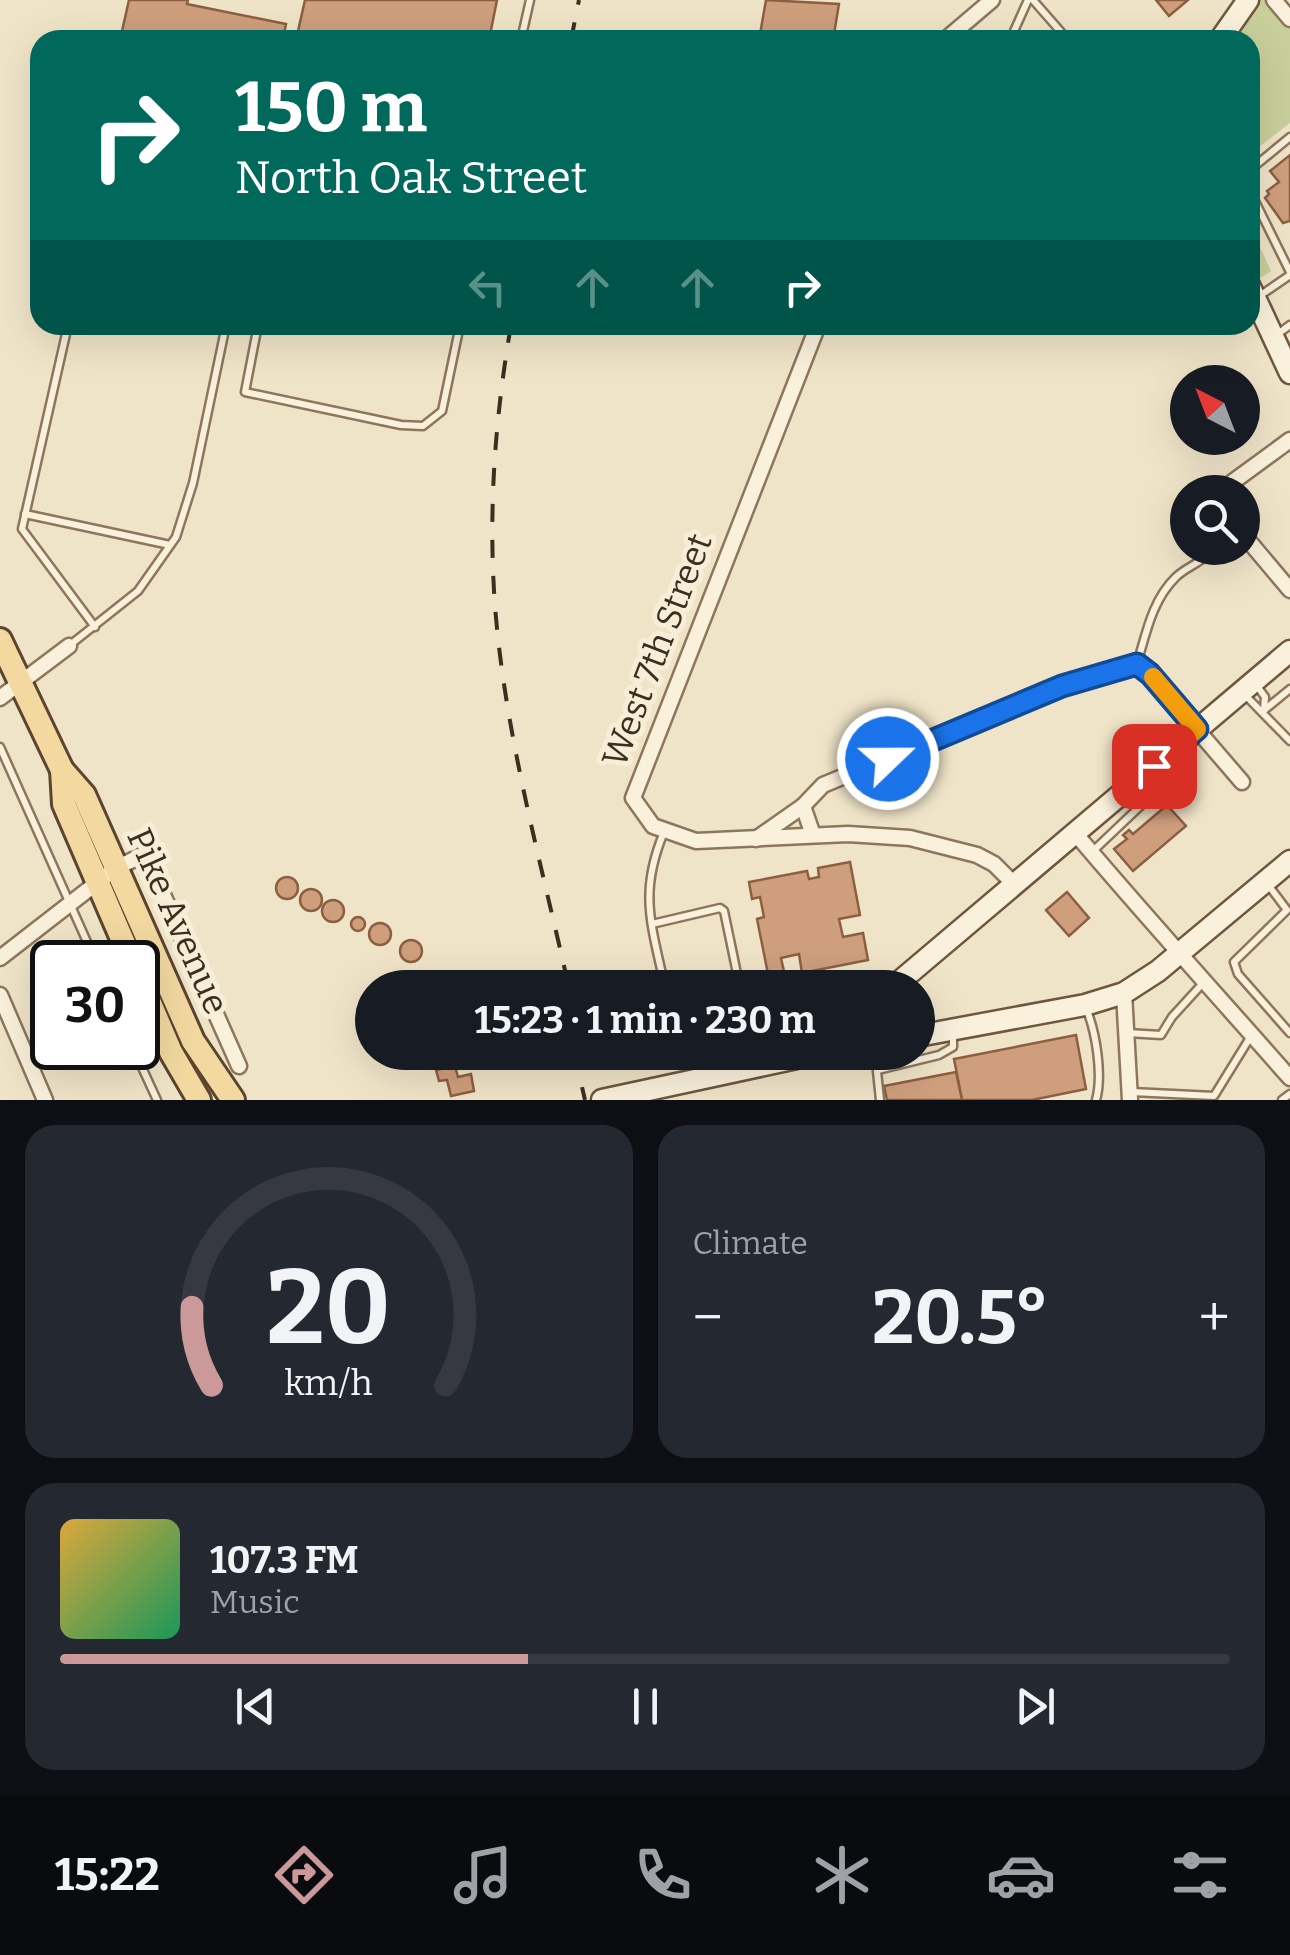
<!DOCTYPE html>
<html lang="en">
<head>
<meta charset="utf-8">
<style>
  :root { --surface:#171b24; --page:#242831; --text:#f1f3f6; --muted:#9ea1a6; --line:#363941; --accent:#cc999b }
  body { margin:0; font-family:Bitter,serif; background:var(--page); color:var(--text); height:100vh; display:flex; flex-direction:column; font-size:38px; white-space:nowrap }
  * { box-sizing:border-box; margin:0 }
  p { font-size:32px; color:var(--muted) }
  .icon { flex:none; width:55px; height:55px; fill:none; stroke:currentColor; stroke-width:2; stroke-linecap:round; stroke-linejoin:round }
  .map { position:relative; height:1100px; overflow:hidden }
  .panel { display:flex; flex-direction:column; gap:25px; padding:25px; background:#0d0f14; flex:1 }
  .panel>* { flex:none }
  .guide { position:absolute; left:30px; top:30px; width:1230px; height:305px; border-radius:30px; box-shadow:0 10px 40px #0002; background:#00695c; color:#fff; overflow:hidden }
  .needle { width:65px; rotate:318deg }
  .buttons { position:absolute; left:1170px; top:365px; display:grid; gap:20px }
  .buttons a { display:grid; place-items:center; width:90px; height:90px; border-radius:50%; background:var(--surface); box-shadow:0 10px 40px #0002; font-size:50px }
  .speed { position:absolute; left:30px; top:940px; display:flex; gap:20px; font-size:50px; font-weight:700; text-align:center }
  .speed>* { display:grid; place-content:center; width:130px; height:130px; border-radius:50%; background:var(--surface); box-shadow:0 10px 40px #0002; line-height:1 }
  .speed .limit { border:5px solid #111; border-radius:15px; background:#fff; color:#111 }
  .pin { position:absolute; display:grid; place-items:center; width:85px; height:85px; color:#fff; margin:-42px; border-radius:20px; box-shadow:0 5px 15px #0006 }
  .me { position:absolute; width:110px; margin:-55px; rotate:68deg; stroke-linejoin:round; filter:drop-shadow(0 0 8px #0008) }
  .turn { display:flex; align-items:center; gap:35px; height:210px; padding:0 40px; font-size:45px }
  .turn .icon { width:130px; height:130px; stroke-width:2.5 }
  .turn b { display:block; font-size:70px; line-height:85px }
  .lanes { display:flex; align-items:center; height:95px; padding:0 40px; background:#0003; justify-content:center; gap:50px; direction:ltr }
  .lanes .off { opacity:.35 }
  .big { font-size:75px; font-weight:700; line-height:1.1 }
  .panel .tile { flex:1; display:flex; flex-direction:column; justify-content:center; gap:15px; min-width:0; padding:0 35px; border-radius:30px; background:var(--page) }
  .panel .dial { align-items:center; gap:0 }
  .dial svg { height:260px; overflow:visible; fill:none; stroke:var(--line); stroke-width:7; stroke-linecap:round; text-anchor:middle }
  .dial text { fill:var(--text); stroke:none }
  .song { display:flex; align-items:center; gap:30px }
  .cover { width:120px; height:120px; border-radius:15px; background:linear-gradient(135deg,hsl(40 70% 55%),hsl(150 70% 35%)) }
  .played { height:10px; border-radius:5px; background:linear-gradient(90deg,var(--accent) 40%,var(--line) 40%) }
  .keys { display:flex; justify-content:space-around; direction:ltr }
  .heat { display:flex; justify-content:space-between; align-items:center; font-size:55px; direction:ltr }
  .panel .tiles { flex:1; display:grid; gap:25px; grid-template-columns:1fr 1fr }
  .tile:last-child { grid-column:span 2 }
  .trip { position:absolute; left:355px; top:970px; width:580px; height:100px; border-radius:50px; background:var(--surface); box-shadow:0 10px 40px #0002; font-weight:700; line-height:100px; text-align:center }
  .tabs { display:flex; height:160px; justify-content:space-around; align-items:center; background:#090b0e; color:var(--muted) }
  .tabs .icon { width:70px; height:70px }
  .tabs .selected { color:var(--accent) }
  .tabs b { font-size:45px; color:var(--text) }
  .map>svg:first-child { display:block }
  .grass { fill:#c9cf9b }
  .building { fill:#cf9f7d; stroke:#8d5f41; stroke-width:2.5 }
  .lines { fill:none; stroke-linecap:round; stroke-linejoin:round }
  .lane-casing { stroke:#8d765c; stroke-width:11 }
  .street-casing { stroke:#8d765c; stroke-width:19 }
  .secondary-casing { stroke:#6f573f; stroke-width:25 }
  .primary-casing { stroke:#5b4430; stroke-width:28 }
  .lane { stroke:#faf1dc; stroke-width:6 }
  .street { stroke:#faf1dc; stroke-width:14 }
  .secondary { stroke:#faf1dc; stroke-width:20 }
  .primary { stroke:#f3d9a0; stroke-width:22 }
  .rail { stroke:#3d2e20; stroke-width:4; stroke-dasharray:18 18; stroke-linecap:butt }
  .route-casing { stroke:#114b97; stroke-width:25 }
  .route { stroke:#1a73e8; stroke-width:18 }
  .slow { stroke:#f59e0b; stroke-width:18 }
  .labels { text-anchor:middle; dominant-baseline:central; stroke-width:10; stroke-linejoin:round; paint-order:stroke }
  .street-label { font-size:35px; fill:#3d2e20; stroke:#f7eed8 }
</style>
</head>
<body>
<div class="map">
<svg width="1290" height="1100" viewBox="0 0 1290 1100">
  <rect width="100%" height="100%" fill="#f0e4c8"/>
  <g class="grass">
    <polygon points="1258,0 1274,0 1290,22 1290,123 1250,154 1250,40 1229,40"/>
    <polygon points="1250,225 1271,271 1256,281 1250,268"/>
  </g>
  <g class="building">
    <polygon points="129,0 188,0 187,4 286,24 283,40 120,40"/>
    <polygon points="305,0 497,0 489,40 296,40"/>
    <polygon points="766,0 839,4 833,40 759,40"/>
    <polygon points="1156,0 1188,0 1169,16"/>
    <polygon points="1290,155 1290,221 1283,223 1265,198 1269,194 1267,191 1279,182 1270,171"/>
    <polygon points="1167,805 1186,826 1133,871 1114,849 1127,839 1123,835 1129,830 1133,834"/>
    <polygon points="850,862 860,915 839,919 843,937 863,933 868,960 802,973 799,954 781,958 785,976 769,979 757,919 764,917 760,897 752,899 749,882 807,871 809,879 819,877 818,868"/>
    <circle cx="287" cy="888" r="11"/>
    <circle cx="311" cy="900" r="11"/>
    <polygon points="1067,892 1089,918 1069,936 1046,910"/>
    <circle cx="333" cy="911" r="11"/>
    <circle cx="358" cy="924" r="7"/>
    <circle cx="380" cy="934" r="11"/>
    <circle cx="411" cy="951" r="11"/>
    <polygon points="1076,1035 1086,1089 1032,1100 962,1100 954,1059"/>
    <polygon points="455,1066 458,1077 471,1074 474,1091 451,1096 447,1080 439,1081 436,1070"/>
    <polygon points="956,1072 962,1100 887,1100 884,1086"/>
  </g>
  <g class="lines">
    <g class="lane-casing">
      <g id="lane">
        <polyline points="1033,0 1068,40"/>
        <polyline points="521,40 530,0"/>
        <polyline points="1010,40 1028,0"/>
        <polyline points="1250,170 1290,137"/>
        <polyline points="1250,191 1290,272"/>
        <polyline points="1258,297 1290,275"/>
        <polyline points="68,325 22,529 95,627"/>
        <polyline points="258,325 245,392 401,425 423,426 442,411 460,325"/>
        <polyline points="1275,336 1290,325"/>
        <polyline points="25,514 170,545"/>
        <polyline points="70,645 138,591 176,537 193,483 226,325"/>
        <path d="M 1137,664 C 1146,634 1152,600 1176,577 C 1187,566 1205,562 1212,548"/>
        <polyline points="1257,686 1265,697 1264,710"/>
        <polyline points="1246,696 1290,741"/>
        <polyline points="1263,711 1290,689"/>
        <polyline points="0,747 96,962"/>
        <path d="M 664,832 C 638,894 652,925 665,988"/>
        <polyline points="1093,851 1153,794 1159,781 1156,772"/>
        <polyline points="1269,886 1287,910 1234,962 1238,974 1290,1033"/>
        <polyline points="652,924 720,908 724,911 740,988"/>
        <path d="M 1086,1008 C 1096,1032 1103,1075 1096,1100"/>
        <polyline points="1127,1033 1161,1035 1172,1017 1204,982"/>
        <polyline points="133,1048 157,1100"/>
        <polyline points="875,1052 880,1100"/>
        <polyline points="878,1070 939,1055 953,1047 953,1032"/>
        <polyline points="1132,1092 1214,1096 1251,1036"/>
        <polyline points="1282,1100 1290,1094"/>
      </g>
    </g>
    <g class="street-casing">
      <g id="street">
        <polyline points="1274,0 1290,19"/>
        <polyline points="945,40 992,0"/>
        <polyline points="818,325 633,798 653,826 696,841 848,834 910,838 977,855 994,864 1014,884"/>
        <polyline points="1219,492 1290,440"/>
        <polyline points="1242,533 1290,590"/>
        <polyline points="0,698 69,646"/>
        <polyline points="803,806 813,835"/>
        <path d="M 1075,833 C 1145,916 1218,996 1290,1078"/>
        <polyline points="756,839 803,806 823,785 1061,686 1129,665 1144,668 1242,782"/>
        <polyline points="0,958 116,868 145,854 239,1066"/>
        <polyline points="1124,993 1130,1100"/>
        <polyline points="0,995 45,1100"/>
      </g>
    </g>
    <g class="secondary-casing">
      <g id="secondary">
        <polyline points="1220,40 1248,0"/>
        <polyline points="1250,287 1290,373"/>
        <polyline points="892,988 1290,651"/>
        <polyline points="918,1036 1085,1005 1124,993 1158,971 1290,861"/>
        <polyline points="602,1100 825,1052"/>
      </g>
    </g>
    <g class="primary-casing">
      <g id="primary">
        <polyline points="0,640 62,770 84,795 193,1041 233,1100"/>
        <polyline points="62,770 64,804 132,962"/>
        <polyline points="138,975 171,1052 199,1100"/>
      </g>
    </g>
    <use href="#lane" class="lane"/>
    <use href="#street" class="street"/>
    <use href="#secondary" class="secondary"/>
    <use href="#primary" class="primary"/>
    <g class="rail">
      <polyline points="571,40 579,0"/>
      <path d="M 511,325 C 495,418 488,511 495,606 C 505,735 541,862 569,988"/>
      <polyline points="574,1052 585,1100"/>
    </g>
  </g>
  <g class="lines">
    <g class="route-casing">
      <polyline id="route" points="888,759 1062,686 1137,664 1150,674 1197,729 1154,766"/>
    </g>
    <use href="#route" class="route"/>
    <polyline class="slow" points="1153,677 1197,729 1186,739"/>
  </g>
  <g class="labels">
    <g class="street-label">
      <text transform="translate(657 650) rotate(-69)">West 7th Street</text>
      <text transform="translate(178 921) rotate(66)">Pike Avenue</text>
    </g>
  </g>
</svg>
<div class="buttons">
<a><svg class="needle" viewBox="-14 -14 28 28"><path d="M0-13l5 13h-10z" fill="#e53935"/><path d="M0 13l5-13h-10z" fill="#9ea1a6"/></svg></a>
<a><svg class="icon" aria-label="search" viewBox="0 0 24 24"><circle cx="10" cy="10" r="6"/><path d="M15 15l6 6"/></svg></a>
</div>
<div class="speed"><div class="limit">30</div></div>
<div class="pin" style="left:1154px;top:766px;background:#d93025"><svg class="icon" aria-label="arrive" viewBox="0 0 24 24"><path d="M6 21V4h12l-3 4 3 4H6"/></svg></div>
<svg class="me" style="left:888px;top:759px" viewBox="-20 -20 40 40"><circle r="17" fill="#1a73e8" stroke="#fff" stroke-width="3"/><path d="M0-11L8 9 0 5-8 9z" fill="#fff"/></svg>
<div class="trip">15:23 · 1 min · 230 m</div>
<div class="guide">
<div class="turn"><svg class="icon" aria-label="right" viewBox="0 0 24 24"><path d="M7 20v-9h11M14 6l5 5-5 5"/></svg><div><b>150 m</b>North Oak Street</div></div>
<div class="lanes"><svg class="icon off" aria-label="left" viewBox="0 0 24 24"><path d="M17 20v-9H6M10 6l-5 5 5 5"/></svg><svg class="icon off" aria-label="ahead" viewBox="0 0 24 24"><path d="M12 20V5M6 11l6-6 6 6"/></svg><svg class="icon off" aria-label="ahead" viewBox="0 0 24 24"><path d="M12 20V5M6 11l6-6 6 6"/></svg><svg class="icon" aria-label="right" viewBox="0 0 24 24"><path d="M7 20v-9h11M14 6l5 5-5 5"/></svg></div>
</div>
</div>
<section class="panel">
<div class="tiles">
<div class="tile dial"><svg viewBox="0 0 100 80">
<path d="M14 69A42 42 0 1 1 86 69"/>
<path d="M14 69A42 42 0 0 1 8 45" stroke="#cc999b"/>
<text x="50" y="56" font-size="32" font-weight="700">20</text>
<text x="50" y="72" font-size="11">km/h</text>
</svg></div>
<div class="tile"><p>Climate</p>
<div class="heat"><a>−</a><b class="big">20.5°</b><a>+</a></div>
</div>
<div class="tile">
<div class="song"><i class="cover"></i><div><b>107.3 FM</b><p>Music</p></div></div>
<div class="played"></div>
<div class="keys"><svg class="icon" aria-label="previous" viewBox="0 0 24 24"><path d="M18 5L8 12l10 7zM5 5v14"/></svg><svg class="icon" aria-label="pause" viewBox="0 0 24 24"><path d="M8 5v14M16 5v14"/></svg><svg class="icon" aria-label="next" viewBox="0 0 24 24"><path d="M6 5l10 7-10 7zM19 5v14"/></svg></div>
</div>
</div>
</section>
<nav class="tabs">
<b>15:22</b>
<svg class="icon selected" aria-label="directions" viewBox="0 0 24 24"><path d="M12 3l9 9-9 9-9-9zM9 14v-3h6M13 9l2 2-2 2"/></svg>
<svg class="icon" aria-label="music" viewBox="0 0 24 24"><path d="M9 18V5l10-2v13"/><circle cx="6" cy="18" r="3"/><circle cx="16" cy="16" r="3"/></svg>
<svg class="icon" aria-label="phone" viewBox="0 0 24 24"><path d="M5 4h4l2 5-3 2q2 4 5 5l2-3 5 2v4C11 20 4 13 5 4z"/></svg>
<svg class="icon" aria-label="climate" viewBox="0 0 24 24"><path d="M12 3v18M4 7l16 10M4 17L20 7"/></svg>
<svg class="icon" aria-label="car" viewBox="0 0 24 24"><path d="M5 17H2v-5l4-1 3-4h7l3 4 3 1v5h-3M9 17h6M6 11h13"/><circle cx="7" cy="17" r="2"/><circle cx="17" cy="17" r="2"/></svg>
<svg class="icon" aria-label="filters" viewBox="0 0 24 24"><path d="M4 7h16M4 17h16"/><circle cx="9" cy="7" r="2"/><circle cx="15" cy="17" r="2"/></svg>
</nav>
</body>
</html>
